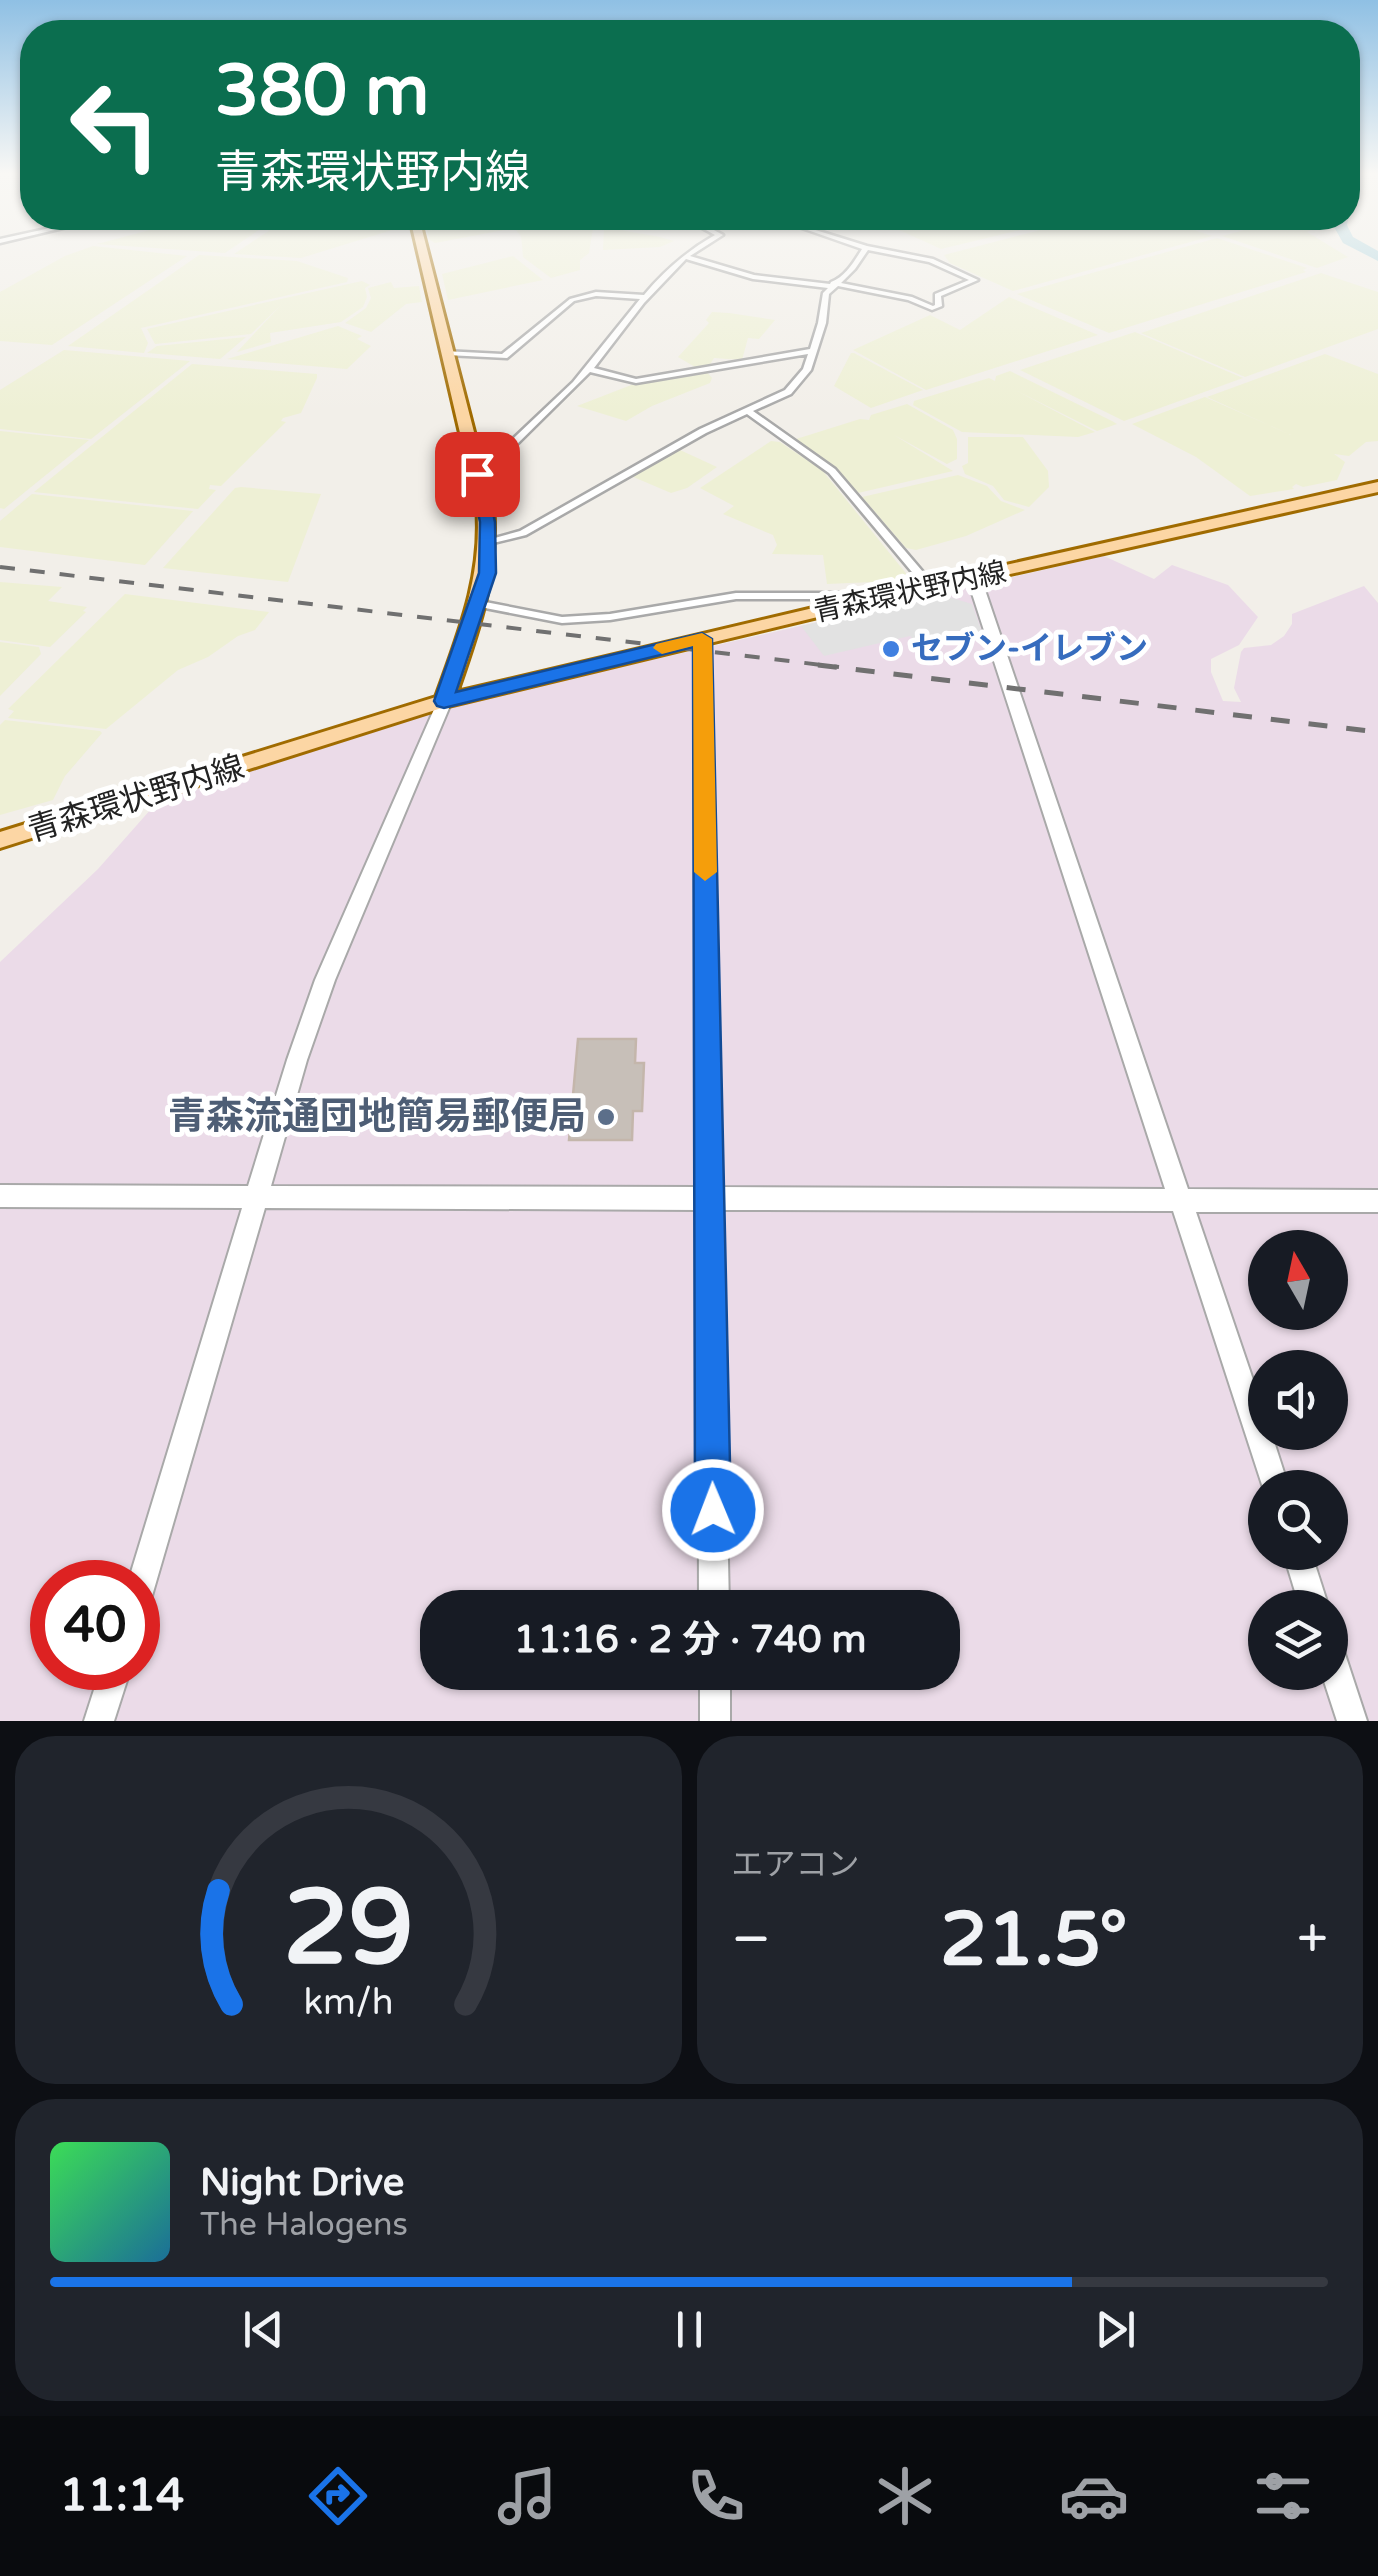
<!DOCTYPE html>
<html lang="ja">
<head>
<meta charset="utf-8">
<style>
  :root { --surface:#171b24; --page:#20242c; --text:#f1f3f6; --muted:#9ea1a6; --line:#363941; --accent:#1a73e8 }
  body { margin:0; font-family:"Varela Round","Noto Sans JP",sans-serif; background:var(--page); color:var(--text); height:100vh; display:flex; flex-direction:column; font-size:38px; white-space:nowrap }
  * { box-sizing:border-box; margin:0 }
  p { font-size:32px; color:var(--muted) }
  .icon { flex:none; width:55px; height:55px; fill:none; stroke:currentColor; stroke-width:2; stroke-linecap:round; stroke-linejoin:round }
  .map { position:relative; height:1721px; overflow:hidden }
  .side { display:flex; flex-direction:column; gap:15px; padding:15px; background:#0d0f14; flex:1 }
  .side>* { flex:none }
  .banner { position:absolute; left:20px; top:20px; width:1340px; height:210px; border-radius:40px; box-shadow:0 2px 8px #0004; background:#0b6e4f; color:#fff; overflow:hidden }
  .needle { width:65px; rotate:351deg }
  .tools { position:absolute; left:1248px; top:1230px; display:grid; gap:20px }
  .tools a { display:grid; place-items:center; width:100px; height:100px; border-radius:50%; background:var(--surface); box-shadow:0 2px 8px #0004; font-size:50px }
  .speed { position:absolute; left:30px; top:1560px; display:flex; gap:20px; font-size:50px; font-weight:700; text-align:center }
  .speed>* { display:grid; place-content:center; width:130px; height:130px; border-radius:50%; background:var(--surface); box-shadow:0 2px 8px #0004; line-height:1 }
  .speed .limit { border:15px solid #d22; background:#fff; color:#111 }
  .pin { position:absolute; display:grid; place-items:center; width:85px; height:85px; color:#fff; margin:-42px; border-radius:20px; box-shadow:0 5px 15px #0006 }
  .me { position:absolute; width:110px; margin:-55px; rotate:359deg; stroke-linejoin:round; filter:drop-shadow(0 0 8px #0008) }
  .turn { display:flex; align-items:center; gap:35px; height:210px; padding:0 30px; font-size:45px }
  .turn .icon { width:130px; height:130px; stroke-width:2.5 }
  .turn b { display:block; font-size:70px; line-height:85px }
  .big { font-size:75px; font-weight:700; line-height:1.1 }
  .side .card { flex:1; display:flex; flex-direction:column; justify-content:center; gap:15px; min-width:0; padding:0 35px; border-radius:40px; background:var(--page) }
  .side .dial { align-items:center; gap:0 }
  .dial svg { height:260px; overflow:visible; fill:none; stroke:var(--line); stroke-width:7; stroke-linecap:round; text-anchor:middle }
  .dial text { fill:var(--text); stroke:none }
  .song { display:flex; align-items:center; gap:30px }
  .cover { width:120px; height:120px; border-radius:15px; background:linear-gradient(135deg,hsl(130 70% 55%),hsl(200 70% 35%)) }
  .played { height:10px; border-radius:5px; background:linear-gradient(90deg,var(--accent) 80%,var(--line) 80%) }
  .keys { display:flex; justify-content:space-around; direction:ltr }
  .heat { display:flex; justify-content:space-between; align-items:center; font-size:55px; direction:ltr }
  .side .tiles { flex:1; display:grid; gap:15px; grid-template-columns:1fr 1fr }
  .card:last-child { grid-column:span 2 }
  .trip { position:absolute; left:420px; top:1590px; width:540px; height:100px; border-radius:40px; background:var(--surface); box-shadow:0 2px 8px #0004; font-weight:700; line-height:100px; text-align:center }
  .menu { display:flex; height:160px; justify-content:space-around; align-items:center; background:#090b0e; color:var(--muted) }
  .menu .icon { width:70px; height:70px }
  .menu .current { color:var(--accent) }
  .menu b { font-size:45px; color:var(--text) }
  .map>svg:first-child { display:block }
  .industrial { fill:#ebdbe8; fill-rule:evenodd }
  .farmland { fill:#eef0d5 }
  .parking { fill:#e2e2e2 }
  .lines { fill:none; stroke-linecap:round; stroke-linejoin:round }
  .river { fill:#aad3df; fill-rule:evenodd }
  .building { fill:#c7bfb8; stroke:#c4b6ab; stroke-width:2.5 }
  .minor-casing { stroke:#a9a9a9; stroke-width:5 }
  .tertiary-casing { stroke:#a9a9a9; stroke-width:4 }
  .primary-casing { stroke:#a06b00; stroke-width:6 }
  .minor { fill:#fff; fill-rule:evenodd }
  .tertiary { fill:#fff; fill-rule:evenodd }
  .primary { fill:#fcd6a4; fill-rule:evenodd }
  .rail-far1 { stroke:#707070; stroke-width:4; stroke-dasharray:15 15; stroke-linecap:butt }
  .rail { stroke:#707070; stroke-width:5; stroke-dasharray:19 19; stroke-linecap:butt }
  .route { fill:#1a73e8; stroke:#114b97; stroke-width:2.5 }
  .slow { fill:#f59e0b }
  .shop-dot { fill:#3f7fe0; stroke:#fff; stroke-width:4 }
  .service-dot { fill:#5c6f8a; stroke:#fff; stroke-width:4 }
  .labels { text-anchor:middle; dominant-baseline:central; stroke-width:10; stroke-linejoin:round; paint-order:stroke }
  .far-street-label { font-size:28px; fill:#222; stroke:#fff }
  .shop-label { font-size:32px; font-weight:bold; fill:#366cbe; stroke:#fff; text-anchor:start }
  .street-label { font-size:32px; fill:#222; stroke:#fff }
  .near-service-label { font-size:38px; font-weight:bold; fill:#4e5e75; stroke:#fff; text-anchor:end }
</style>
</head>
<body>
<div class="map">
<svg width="1378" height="1721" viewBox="0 0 1378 1721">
  <rect width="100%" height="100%" fill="#f2efe9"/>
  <path class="industrial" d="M 1104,556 L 1154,579 L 1172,565 L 1228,585 L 1258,617 L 1239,645 L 1211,659 L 1211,672 L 1223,701 L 1241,702 L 1234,688 L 1241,652 L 1244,648 L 1271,645 L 1284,636 L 1292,624 L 1292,614 L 1364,586 L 1378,603 L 1378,1721 L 0,1721 L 0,962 L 98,869 L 159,800 L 469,702 ZM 1265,1248 L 1330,1248 L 1330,1312 L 1265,1312 ZM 1265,1368 L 1330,1368 L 1330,1432 L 1265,1432 ZM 1265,1488 L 1330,1488 L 1330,1552 L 1265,1552 ZM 52,1582 L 138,1582 L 138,1668 L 52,1668 ZM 438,1608 L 942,1608 L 942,1672 L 438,1672 ZM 1265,1608 L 1330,1608 L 1330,1672 L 1265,1672 Z"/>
  <g class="farmland">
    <polygon points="195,218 275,219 225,253 97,244"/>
    <polygon points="288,218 360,218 404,222 405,226 301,258 234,254"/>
    <polygon points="466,218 505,218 509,229 435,243 430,240 426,228"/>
    <polygon points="511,218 585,219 593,228 592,234 589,253 580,260 580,270 551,278 523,257 521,236 513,227"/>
    <polygon points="890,218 1070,218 941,249 897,229 899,221"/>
    <polygon points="1087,218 1158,218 1212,236 1013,291 950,263 944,255"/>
    <polygon points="1290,218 1317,227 1307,232 1348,257 1317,268 1222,236"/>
    <polygon points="604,227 660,237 674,241 660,247 603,250"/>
    <polygon points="1217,238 1307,268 1303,270 1306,272 1109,333 1017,294"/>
    <polygon points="93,246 187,256 52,345 0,341 0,292 65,256"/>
    <polygon points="199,255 297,261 348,278 347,282 141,328 148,343 144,353 68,346"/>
    <polygon points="513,256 543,280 448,300 442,274"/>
    <polygon points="1321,273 1378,292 1378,329 1245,377 1141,333"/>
    <polygon points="362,281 370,285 365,288 367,297 363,307 341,322 270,333 271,342 237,352 281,305 251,334 155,344 147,329"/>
    <polygon points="391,282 394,288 419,286 422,302 406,304 371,332 345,323 366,308 371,298 368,288"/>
    <polygon points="1009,297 1098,335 926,390 853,350 930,315 960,330"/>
    <polygon points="712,312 729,313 775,320 759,339 748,338 742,360 714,358 709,366 695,367 678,357 709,323 706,320"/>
    <polygon points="338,326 362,336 357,339 371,346 347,369 227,359"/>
    <polygon points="1135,332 1243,378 1124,421 1020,370"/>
    <polygon points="246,337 220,359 147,353 157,346"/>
    <polygon points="64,350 190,361 91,439 0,429 0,390"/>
    <polygon points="851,353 854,353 923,390 871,408 834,386"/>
    <polygon points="1325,354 1378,374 1378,441 1366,442 1349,456 1334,454 1345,462 1337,480 1303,487 1296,484 1292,487 1294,489 1250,496 1196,457 1132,424 1205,397 1291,435 1207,397"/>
    <polygon points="192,364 317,374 317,378 301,413 283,418 281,421 286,422 221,486 210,485 209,489 216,490 198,509 34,492"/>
    <polygon points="705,370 712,378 710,383 652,406 626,421 577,406 639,382"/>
    <polygon points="1010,371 1112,421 1117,424 1097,431 1015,390 1095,432 1078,437 962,432 913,405 914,401 989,378 995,381 996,376"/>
    <polygon points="907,404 953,430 957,439 957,459 947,464 894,435 953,471 858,493 833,466 793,440 860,419 869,420 871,415"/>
    <polygon points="0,431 89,440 4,509 0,508"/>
    <polygon points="968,437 1023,437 1048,471 1049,487 1029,507 1004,500 993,486 965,474 962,466 968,463"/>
    <polygon points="771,441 780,442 822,470 909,577 896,581 827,584 823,555 772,554 777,545 773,535 723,514 734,506 700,488"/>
    <polygon points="680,450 717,467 687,488 671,493 631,476"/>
    <polygon points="958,475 987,486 1001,501 1025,510 966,536 916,550 906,548 862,497"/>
    <polygon points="241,487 321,494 288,582 163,568 235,488"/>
    <polygon points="32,494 193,511 145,565 0,547 0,521"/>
    <polygon points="0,582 62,587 48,601 87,607 83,611 86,612 50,647 0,640"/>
    <polygon points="125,594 269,612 255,630 238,636 208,657 178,670 106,729 8,718 14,711 8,709"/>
    <polygon points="0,642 39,647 41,654 0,696"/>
    <polygon points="5,720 100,731 102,733 65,776 53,800 0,815 0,725"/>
  </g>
  <polygon class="parking" points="939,594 972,604 982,632 919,646 910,636 824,656 801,626"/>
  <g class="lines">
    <polygon class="river" points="1349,215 1347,225 1353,237 1378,251 1378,261 1343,243 1333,225 1338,218"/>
  </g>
  <polygon class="building" points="578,1039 636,1039 635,1063 644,1063 642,1111 633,1111 632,1140 569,1140"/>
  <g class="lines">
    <g class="minor-casing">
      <g id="minor">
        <polygon points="96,218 105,218 0,243 0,239"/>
        <path d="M 684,218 L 696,220 L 729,218 L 701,223 L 723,235 L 690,256 L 754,275 L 830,284 L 831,282 C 845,277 854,262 862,249 L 796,226 L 794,218 L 800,218 L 801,224 L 809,228 L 867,246 L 933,259 L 978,280 L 941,296 L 942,306 L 932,310 L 908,300 L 838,286 L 829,294 L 826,323 L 811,370 L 791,394 L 753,411 L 835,469 L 935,586 L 935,590 L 927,590 L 829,473 L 747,414 L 706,433 L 526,535 L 489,544 L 484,541 L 520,531 L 700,429 L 785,390 L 803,369 L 808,354 L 636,383 L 590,372 L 507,454 L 489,464 L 472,467 L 472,463 L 501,450 L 573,382 L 640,299 L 596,296 L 574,301 L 507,358 L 447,355 L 444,355 L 444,351 L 502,354 L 570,299 L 596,292 L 644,295 C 665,270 687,251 715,235 ZM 868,250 L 929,262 L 969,280 L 935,294 L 935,305 L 933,306 L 912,297 L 841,283 L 855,269 ZM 686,259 L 753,279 L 828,288 L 823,293 L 818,323 L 810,349 L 636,379 L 594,368 L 644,303 Z"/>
        <polygon points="736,593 894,593 899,596 894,599 736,599 610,620 562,623 480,607 475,604 480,601 562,617 610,614"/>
      </g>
    </g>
    <g class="tertiary-casing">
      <g id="tertiary">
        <polygon points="974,574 981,578 1188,1189 1378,1190 1378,1212 1196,1212 1265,1415 1265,1432 1271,1432 1289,1488 1265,1488 1265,1494 1173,1211 721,1210 729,1608 699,1608 698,1210 265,1208 152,1596 148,1606 138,1610 138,1582 128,1582 242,1208 0,1207 0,1185 248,1186 287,1060 315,980 439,698 449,698 452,701 335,980 307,1060 271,1186 698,1187 696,639 703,635 710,639 721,1187 1165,1189 967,578"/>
        <polygon points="1283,1552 1311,1552 1329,1608 1300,1608"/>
        <polygon points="1330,1638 1341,1642 1367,1721 1337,1721 1321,1672 1330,1672"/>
        <polygon points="101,1668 131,1668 114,1721 84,1721"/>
        <rect x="700" y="1672" width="30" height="49"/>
      </g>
    </g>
    <g class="primary-casing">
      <path id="primary" d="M 410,218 L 419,218 L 493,506 C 499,573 479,629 457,692 L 826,605 L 1378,482 L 1378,492 L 826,615 L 448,706 L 0,848 L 0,832 L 436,697 C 459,633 483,575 477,506 Z"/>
    </g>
    <use href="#minor" class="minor"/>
    <use href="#tertiary" class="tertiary"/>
    <use href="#primary" class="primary"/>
    <polyline class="rail-far1" points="0,567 839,667"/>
    <polyline class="rail" points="818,665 1378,732"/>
  </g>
  <linearGradient id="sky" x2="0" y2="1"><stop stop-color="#8fc0e4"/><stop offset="0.42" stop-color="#f9f8f5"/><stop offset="1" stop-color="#f9f8f5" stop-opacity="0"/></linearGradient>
  <rect width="1378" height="413" fill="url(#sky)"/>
  <polygon class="route" points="477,470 484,474 495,522 496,573 456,692 702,633 712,639 731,1510 726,1522 713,1528 700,1522 695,1510 693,647 444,708 437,706 434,701 479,573 480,522 470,474"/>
  <polygon class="slow" points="702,633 712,639 717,872 705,881 694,872 693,646 662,654 653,648 656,644"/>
  <circle class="shop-dot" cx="891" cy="649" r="10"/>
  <circle class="service-dot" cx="606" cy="1117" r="10"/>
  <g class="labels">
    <g class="far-street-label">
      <text transform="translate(910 592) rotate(-12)">青森環状野内線</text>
    </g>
    <g class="shop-label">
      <text x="911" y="649">セブン-イレブン</text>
    </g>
    <g class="street-label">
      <text transform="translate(136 799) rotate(-17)">青森環状野内線</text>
    </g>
    <g class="near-service-label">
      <text x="586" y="1117">青森流通団地簡易郵便局</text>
    </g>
  </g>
</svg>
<div class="tools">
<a><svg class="needle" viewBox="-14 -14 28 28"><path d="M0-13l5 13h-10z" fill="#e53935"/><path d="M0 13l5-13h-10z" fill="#9ea1a6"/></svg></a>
<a><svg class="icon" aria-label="sound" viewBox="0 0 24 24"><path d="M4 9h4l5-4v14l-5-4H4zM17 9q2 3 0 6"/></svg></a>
<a><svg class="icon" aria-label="search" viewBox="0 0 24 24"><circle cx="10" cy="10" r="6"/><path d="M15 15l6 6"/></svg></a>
<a><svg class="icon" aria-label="layers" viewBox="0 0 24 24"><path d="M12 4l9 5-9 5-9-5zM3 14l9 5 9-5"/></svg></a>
</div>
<div class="speed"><div class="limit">40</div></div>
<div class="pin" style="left:477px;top:474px;background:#d93025"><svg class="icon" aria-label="arrive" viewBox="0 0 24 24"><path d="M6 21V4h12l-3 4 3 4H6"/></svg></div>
<svg class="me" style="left:713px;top:1510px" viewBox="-20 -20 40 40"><circle r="17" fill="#1a73e8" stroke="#fff" stroke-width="3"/><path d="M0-11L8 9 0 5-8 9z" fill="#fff"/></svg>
<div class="trip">11:16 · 2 分 · 740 m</div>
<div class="banner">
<div class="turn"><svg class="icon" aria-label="left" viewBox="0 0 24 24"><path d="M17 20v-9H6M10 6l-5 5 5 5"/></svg><div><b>380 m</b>青森環状野内線</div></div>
</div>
</div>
<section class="side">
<div class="tiles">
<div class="card dial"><svg viewBox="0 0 100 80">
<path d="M14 69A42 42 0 1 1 86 69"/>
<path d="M14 69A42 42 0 0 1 10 34" stroke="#1a73e8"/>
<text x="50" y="56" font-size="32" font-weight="700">29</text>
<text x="50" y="72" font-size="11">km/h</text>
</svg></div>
<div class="card"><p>エアコン</p>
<div class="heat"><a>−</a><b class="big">21.5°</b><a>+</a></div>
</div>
<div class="card">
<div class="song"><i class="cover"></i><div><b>Night Drive</b><p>The Halogens</p></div></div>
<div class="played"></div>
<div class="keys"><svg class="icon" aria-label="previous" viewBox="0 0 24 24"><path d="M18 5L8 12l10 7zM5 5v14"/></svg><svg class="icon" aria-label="pause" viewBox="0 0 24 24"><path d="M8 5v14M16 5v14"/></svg><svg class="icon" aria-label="next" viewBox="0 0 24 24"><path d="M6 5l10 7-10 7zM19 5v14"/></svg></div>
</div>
</div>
</section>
<nav class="menu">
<b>11:14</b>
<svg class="icon current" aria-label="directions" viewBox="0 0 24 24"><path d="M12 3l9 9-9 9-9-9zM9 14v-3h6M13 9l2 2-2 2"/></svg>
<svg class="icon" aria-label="music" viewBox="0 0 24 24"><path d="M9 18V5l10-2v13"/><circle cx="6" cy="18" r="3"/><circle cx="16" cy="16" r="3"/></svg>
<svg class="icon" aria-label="phone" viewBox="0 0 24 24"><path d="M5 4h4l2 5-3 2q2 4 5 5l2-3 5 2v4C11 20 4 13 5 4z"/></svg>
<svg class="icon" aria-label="climate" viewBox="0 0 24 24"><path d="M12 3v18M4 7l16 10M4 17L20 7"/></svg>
<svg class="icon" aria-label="car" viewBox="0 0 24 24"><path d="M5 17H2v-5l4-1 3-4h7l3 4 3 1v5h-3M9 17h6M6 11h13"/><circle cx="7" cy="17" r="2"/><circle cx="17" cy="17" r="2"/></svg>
<svg class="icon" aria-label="filters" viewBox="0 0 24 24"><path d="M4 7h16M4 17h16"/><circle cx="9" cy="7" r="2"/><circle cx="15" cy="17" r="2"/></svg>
</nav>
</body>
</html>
